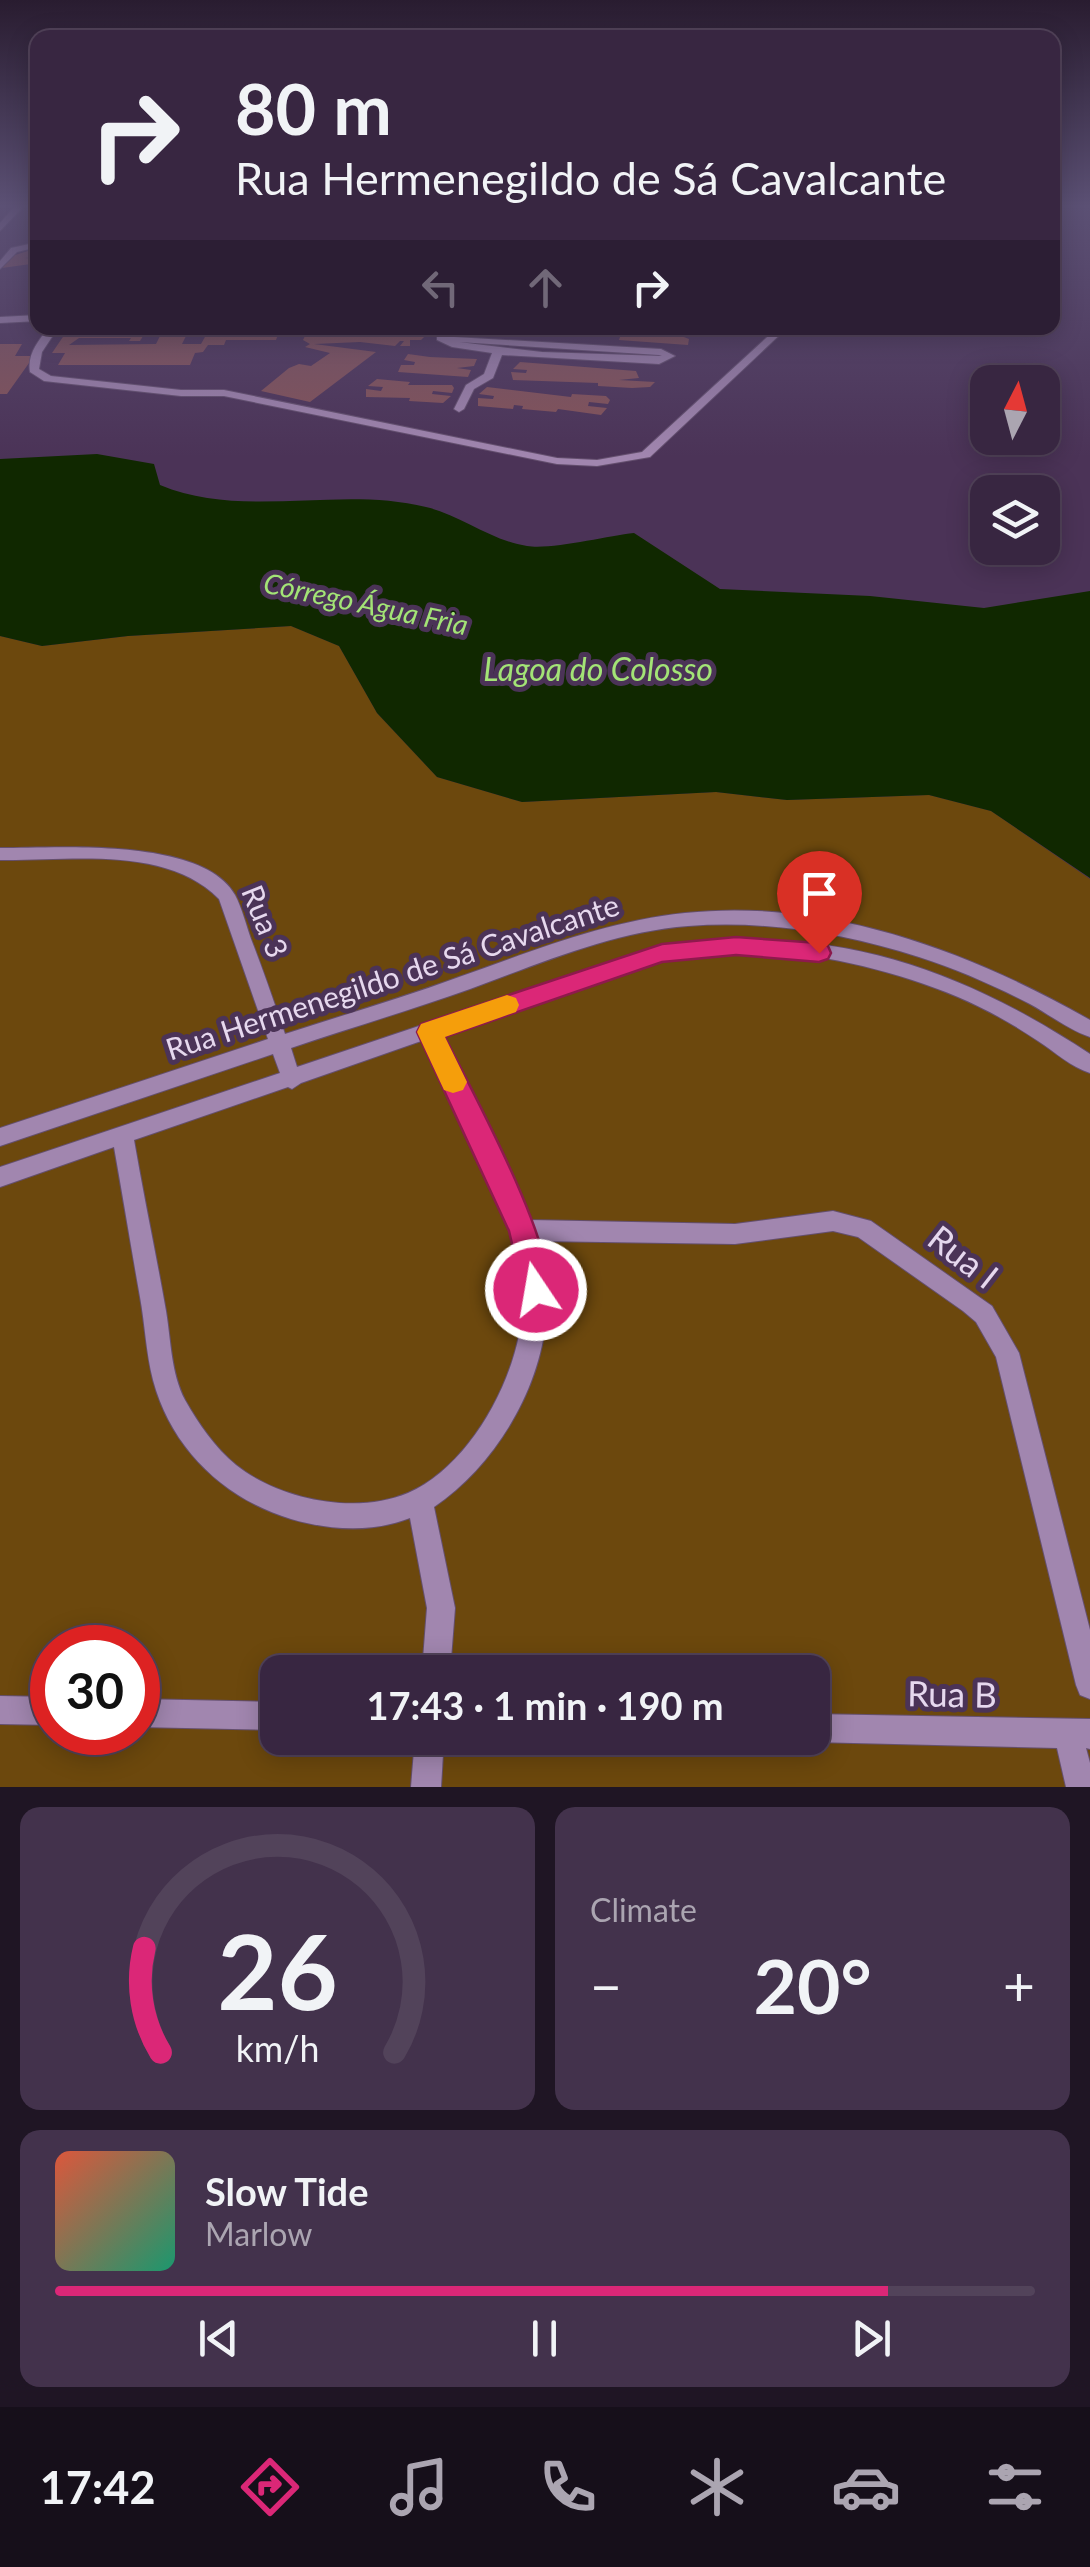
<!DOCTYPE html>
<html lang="en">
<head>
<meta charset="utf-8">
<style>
  :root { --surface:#382641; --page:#43324c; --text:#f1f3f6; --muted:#aba5b1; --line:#52435a; --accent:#db2777 }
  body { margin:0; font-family:Lato,sans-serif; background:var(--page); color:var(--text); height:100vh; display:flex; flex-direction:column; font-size:38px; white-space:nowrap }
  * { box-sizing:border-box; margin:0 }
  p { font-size:32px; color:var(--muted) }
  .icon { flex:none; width:55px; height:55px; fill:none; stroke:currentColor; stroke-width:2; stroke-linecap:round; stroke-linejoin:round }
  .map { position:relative; height:1787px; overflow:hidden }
  .sheet { display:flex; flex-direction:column; gap:20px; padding:20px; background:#1f1524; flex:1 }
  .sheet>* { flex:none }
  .banner { position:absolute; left:30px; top:30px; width:1030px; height:305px; border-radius:20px; box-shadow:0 5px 25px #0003,0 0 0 2px var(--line); background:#382641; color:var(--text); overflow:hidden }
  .needle { width:65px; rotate:6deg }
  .controls { position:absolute; left:970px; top:365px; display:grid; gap:20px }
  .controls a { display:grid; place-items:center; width:90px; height:90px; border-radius:20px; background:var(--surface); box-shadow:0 5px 25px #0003,0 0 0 2px var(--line); font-size:50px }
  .speed { position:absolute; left:30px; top:1625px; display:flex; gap:20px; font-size:50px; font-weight:700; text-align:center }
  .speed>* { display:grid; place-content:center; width:130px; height:130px; border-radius:50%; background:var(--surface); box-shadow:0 5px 25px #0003,0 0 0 2px var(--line); line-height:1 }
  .speed .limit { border:15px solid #d22; background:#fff; color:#111 }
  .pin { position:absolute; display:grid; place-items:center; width:85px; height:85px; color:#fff; margin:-102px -42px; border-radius:50% 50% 50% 0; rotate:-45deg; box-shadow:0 0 10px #0007 }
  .pin .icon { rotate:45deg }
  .me { position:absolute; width:110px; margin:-55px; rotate:348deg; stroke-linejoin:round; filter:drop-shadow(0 0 8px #0008) }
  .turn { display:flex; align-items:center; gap:35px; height:210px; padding:0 40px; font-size:45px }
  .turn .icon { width:130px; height:130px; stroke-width:2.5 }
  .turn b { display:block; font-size:70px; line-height:85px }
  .lanes { display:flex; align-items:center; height:95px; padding:0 40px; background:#0003; justify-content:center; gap:50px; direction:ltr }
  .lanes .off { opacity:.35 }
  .big { font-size:75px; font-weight:700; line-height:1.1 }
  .sheet .tile { flex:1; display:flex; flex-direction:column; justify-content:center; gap:15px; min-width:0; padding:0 35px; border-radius:20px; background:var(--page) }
  .sheet .dial { align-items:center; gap:0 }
  .dial svg { height:260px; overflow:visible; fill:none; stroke:var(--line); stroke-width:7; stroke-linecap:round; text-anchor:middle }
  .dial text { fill:var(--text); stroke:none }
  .song { display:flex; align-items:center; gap:30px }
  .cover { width:120px; height:120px; border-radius:15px; background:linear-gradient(135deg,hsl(10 70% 55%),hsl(160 70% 35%)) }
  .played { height:10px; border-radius:5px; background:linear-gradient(90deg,var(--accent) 85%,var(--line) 85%) }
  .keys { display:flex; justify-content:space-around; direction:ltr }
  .heat { display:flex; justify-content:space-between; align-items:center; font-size:55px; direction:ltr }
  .sheet .tiles { flex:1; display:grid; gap:20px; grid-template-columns:1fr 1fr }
  .tile:last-child { grid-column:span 2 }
  .trip { position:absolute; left:260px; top:1655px; width:570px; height:100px; border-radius:20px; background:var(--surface); box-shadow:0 5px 25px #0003,0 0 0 2px var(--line); font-weight:700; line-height:100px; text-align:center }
  .dock { display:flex; height:160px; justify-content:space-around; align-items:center; background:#160f1a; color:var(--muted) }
  .dock .icon { width:70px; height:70px }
  .dock .on { color:var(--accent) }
  .dock b { font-size:45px; color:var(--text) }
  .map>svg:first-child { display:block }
  .green { fill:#6c480d; fill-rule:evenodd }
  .water { fill:#102800 }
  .building { fill:#855358 }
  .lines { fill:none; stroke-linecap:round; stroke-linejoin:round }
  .minor-casing { stroke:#644f6e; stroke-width:2 }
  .minor { fill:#a186af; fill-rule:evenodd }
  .route { fill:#db2777; stroke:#8e194d; stroke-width:2.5 }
  .slow { fill:#f59e0b }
  .labels { text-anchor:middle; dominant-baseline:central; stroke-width:10; stroke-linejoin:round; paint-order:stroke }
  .far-water-label { font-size:28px; font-style:italic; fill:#a3e476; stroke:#4b3357 }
  .street-label { font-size:30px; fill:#e6d8ee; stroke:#4b3357 }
  .water-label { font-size:32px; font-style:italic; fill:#a3e476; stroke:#4b3357 }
  .near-street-label { font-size:35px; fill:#e6d8ee; stroke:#4b3357 }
</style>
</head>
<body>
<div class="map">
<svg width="1090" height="1787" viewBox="0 0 1090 1787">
  <rect width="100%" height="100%" fill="#4b3357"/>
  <path class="green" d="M 291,626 L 339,646 L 377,713 L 437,777 L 522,802 L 716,792 L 787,800 L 929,795 L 991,811 L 1090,879 L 1090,1787 L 0,1787 L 0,636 L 42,646 L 128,636 ZM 52,1648 L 138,1648 L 138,1732 L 52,1732 ZM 278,1672 L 812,1672 L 812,1738 L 278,1738 Z"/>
  <path class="water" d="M 97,454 L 154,464 L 160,485 C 244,520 338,485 426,507 C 460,515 492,541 527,546 C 551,550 607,536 634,533 L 720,589 L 870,596 L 984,608 L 1090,591 L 1090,878 L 991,811 L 929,795 L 787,800 L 716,792 L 522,802 L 437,777 L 377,713 L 339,646 L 291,626 L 128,636 L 42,646 L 0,636 L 0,459 Z"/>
  <g class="building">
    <polygon points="34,249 38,249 38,257 24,258 38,259 38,263 2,268 12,256"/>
    <polygon points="69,328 148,328 140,341 129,341 131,338 79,338 69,345 156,344 164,328 190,328 182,344 201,344 210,328 279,332 276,340 226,340 224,345 208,345 203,352 195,353 190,365 58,365 65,353 52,353"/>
    <polygon points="503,328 556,328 570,330 568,336 501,332"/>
    <polygon points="631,328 669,328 691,329 690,334 676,334 689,339 688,345 619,340 621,334 632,334"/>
    <polygon points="403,329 401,335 405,329 428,333 421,340 410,340 410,346 400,346 404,341 400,341 395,346 360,342 314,344 376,352 310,402 261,391 289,368 299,364 311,366 330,353 305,347 310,344 303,340 306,334"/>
    <polygon points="0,344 22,344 15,356 34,356 7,394 0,394"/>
    <polygon points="408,354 430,357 477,359 474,366 457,368 471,370 468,377 398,372 401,365 414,365 415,362 404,360"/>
    <polygon points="520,362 636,371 639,378 619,380 655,382 650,387 632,388 598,386 598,383 513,380 511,372 526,373 527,370 513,369"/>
    <polygon points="377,379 410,382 408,385 452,385 454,388 452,393 433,391 432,394 451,396 443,403 409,401 410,398 366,397 366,389 381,391 383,387 368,386"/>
    <polygon points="487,387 571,397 572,394 606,396 610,400 608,404 589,402 588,406 607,408 601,415 558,409 556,412 522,409 523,406 514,405 513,409 478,406 478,398 493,399 494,396 479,394"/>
  </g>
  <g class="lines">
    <g class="minor-casing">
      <g id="minor">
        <polygon points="14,207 23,207 0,231 0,223"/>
        <polygon points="38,242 38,247 17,252 0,269 0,261 11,248"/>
        <polygon points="38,315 38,321 0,323 0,317"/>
        <path d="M 48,328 L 58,328 L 42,352 L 39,369 L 51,376 L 181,390 L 224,390 L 557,458 L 597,460 L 642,452 L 777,328 L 787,328 L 650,457 L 597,466 L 557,464 L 224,396 L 181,396 L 44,381 L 30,372 C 27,354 38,342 48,328 Z"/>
        <polygon points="294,328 423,328 426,330 421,333 299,331"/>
        <path d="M 437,336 L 661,349 L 675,356 L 659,364 L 502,355 L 493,378 L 474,389 L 464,409 L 459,412 L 454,409 L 466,385 L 484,374 L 492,353 L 452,347 L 437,340 ZM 459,342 L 659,355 L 662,356 L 542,352 Z"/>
        <path d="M 0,848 C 58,848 203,837 235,895 C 242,908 246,925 251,939 C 263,970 274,1002 285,1034 C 343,1015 402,998 459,977 C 533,951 606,921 685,913 C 827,898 969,951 1090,1020 L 1090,1037 C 1069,1030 1050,1015 1030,1004 C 995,986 957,969 919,957 C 844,933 766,920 688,926 C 612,932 541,963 470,989 C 411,1010 350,1028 291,1048 L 297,1067 L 645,950 C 815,919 949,961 1090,1054 L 1090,1073 C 1071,1067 1055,1052 1038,1041 C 1013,1024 986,1009 958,997 C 862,958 746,935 644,965 C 575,985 508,1011 441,1035 L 500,1152 L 529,1220 L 735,1224 L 833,1211 L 871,1221 L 992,1306 L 1019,1353 L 1090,1630 L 1090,1699 L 1080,1695 L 1076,1685 L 996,1357 L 976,1322 L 963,1311 L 858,1237 L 833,1231 L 735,1244 L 536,1241 C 543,1266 549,1291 546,1318 C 540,1391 494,1466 434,1507 L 455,1608 L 450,1672 L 422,1672 L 427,1608 L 410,1518 C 372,1533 329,1530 291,1519 C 224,1499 171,1448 153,1380 C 146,1353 145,1324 140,1297 C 131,1247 123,1197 114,1147 L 0,1187 L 0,1167 L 280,1073 L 273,1054 L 0,1146 L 0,1128 L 268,1039 L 219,899 C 166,845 70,861 0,860 ZM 424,1040 C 459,1112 521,1213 523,1292 C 526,1363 475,1464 408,1493 C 356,1515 280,1500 236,1465 C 215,1448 198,1423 185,1400 C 171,1373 171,1341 166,1311 C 156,1254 144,1198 134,1140 L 288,1087 L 292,1089 L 301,1083 Z"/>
        <polygon points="0,1696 52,1697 52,1725 0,1724"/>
        <polygon points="138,1699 278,1702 278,1730 138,1727"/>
        <polygon points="812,1714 1090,1719 1090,1749 1086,1748 1090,1763 1090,1787 1066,1787 1057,1748 812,1742 801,1738 812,1738"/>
        <polygon points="415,1738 444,1738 441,1787 411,1787"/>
      </g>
    </g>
    <use href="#minor" class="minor"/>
  </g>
  <linearGradient id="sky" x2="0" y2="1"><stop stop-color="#291c30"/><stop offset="0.45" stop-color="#5b5074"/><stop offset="1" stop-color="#5b5074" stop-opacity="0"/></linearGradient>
  <rect width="1090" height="457" fill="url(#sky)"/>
  <path class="route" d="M 736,937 L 819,943 L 828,946 L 831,953 L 828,959 L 819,962 L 736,955 L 662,962 L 445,1037 C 468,1084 564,1257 546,1300 L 536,1304 L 525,1300 L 509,1231 L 417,1032 L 421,1024 L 662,944 Z"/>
  <polygon class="slow" points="507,995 516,998 519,1005 516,1012 445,1037 467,1082 463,1090 453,1093 444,1090 417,1032 421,1024"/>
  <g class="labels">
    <g class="far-water-label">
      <text transform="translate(366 603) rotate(12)">Córrego Água Fria</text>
    </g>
    <g class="street-label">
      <text transform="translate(266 921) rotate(68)">Rua 3</text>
      <text transform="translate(392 976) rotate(-18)">Rua Hermenegildo de Sá Cavalcante</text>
    </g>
    <g class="water-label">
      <text x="598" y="668">Lagoa do Colosso</text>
    </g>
    <g class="near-street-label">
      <text transform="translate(964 1256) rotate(38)">Rua I</text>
      <text transform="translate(952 1693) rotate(1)">Rua B</text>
    </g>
  </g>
</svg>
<div class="controls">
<a><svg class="needle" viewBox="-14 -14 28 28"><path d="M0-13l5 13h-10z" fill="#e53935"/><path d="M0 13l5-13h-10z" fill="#aba5b1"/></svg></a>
<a><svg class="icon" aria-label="layers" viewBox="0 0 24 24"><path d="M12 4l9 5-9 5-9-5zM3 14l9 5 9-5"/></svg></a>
</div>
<div class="speed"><div class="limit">30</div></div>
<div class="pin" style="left:819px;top:953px;background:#d93025"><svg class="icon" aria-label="arrive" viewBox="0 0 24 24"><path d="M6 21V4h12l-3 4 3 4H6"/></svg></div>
<svg class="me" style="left:536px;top:1290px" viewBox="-20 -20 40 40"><circle r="17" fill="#db2777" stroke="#fff" stroke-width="3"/><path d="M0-11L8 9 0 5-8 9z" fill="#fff"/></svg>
<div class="trip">17:43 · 1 min · 190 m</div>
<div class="banner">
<div class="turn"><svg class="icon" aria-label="right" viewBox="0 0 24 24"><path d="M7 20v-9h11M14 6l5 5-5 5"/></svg><div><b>80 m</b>Rua Hermenegildo de Sá Cavalcante</div></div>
<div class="lanes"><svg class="icon off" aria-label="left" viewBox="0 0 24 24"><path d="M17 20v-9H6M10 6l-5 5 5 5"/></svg><svg class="icon off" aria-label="ahead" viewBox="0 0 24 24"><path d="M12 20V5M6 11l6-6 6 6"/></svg><svg class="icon" aria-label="right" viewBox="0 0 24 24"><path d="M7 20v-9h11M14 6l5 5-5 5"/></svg></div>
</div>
</div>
<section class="sheet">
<div class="tiles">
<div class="tile dial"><svg viewBox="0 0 100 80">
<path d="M14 69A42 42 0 1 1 86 69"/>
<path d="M14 69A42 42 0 0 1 9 37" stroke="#db2777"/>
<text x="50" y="56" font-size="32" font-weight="700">26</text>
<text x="50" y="72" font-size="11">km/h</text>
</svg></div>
<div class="tile"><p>Climate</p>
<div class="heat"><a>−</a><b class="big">20°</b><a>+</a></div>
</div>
<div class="tile">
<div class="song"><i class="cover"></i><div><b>Slow Tide</b><p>Marlow</p></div></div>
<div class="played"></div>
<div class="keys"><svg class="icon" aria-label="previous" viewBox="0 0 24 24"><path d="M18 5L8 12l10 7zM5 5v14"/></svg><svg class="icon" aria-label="pause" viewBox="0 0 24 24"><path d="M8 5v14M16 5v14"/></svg><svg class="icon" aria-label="next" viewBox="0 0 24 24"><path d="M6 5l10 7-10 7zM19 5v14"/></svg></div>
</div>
</div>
</section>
<nav class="dock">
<b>17:42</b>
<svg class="icon on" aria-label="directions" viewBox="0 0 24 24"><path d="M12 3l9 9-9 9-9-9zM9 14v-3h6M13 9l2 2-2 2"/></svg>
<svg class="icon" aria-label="music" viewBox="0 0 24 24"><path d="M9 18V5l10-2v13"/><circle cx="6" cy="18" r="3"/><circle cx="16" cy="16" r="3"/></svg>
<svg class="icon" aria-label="phone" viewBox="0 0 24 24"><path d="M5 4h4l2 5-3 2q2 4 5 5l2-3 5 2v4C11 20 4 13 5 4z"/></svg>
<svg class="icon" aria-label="climate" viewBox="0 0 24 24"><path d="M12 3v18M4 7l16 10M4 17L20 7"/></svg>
<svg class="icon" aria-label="car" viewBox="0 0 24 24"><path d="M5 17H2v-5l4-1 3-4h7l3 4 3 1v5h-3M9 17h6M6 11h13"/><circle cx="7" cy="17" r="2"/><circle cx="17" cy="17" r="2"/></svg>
<svg class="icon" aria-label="filters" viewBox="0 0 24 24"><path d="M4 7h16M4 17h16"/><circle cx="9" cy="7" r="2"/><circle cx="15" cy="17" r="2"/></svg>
</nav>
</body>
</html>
